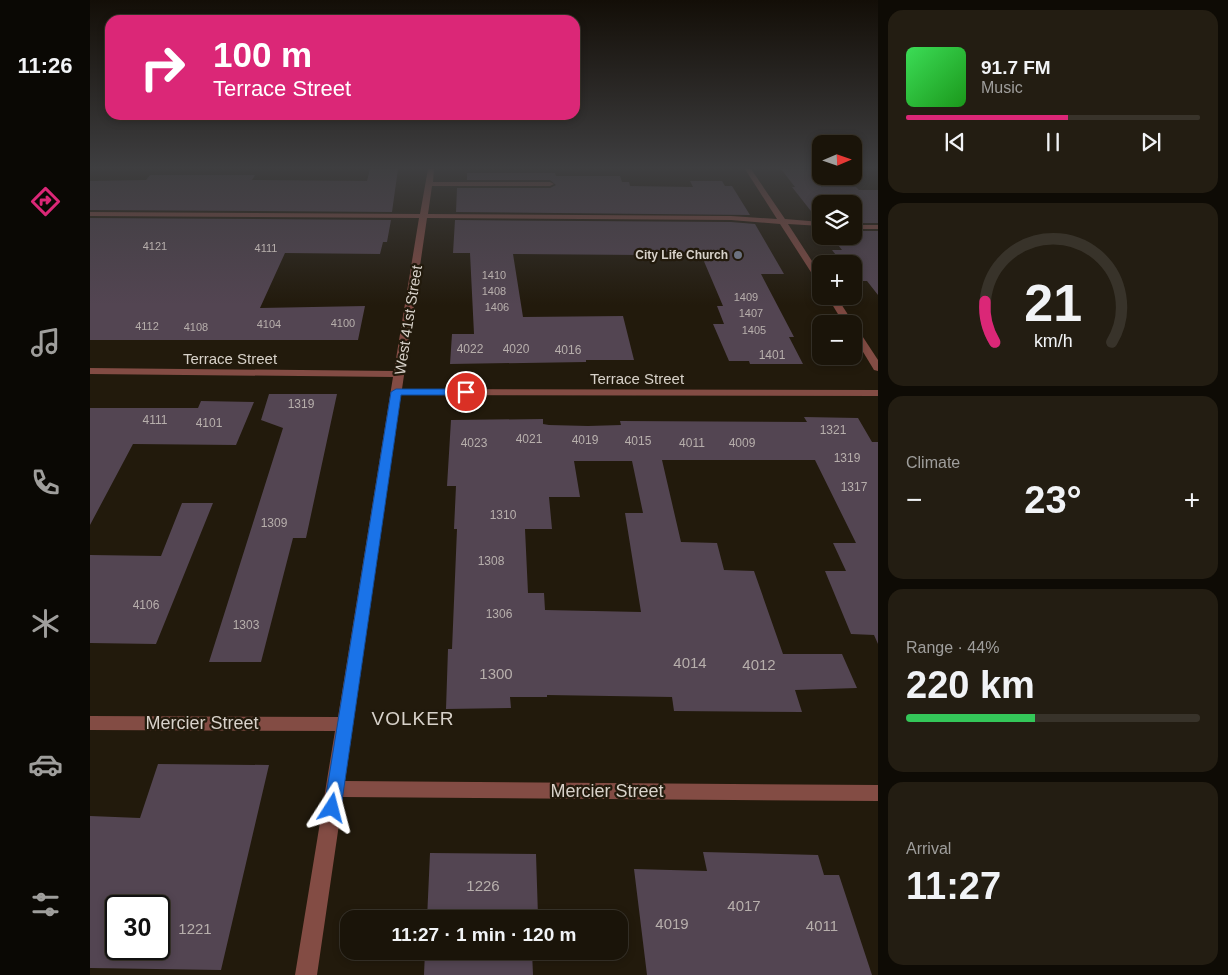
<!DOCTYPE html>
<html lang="en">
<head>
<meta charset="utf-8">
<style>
  :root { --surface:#1a1409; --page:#231d12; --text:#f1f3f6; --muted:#9f9e9c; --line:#38332a; --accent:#db2777 }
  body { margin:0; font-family:Arial,sans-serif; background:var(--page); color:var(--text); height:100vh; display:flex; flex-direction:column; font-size:19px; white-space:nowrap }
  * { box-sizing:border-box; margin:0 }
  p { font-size:16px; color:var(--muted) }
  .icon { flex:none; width:28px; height:28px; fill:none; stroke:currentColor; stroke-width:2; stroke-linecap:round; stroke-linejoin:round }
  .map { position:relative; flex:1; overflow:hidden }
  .drawer { display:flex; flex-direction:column; gap:10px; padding:10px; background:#0e0b05; width:350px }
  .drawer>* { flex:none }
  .guide { position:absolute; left:15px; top:15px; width:475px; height:105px; border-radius:15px; box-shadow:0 2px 8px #0003,0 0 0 1px var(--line); background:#db2777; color:#fff; overflow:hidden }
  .needle { width:32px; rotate:88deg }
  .buttons { position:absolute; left:722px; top:135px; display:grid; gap:10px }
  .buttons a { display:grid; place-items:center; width:50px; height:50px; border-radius:10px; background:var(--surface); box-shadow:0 2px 8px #0003,0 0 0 1px var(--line); font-size:25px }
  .speed { position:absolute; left:15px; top:895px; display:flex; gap:10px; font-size:25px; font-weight:700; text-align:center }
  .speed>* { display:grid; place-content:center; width:65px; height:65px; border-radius:50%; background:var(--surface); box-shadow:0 2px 8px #0003,0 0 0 1px var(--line); line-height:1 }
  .speed .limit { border:2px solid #111; border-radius:8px; background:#fff; color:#111 }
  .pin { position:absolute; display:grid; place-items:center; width:42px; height:42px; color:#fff; margin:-21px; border:2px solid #fff; border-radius:50%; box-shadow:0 1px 5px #0007 }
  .me { position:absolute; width:55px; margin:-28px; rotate:9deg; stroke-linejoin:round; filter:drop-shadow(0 0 4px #0008) }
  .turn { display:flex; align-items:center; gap:18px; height:105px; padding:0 25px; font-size:22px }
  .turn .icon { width:65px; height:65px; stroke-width:2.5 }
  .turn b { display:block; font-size:35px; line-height:42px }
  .big { font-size:38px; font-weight:600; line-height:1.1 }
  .drawer .widget { flex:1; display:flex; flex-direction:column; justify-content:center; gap:8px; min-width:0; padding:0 18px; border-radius:15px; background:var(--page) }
  .drawer .dial { align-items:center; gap:0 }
  .dial svg { height:130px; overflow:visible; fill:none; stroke:var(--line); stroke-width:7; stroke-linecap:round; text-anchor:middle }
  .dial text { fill:var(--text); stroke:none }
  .song { display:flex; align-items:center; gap:15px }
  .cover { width:60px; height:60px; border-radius:8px; background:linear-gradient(135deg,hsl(130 70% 55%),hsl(120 70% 35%)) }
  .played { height:5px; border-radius:2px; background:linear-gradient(90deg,var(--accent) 55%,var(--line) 55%) }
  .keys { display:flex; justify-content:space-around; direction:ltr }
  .heat { display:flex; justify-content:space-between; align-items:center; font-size:28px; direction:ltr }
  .charge { height:8px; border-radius:4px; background:linear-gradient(90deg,#34c759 44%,var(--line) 0) }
  .trip { position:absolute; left:250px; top:910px; width:288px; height:50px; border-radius:15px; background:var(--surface); box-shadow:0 2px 8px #0003,0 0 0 1px var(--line); font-weight:600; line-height:50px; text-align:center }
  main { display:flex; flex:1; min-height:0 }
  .tab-bar { display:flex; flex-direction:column; width:90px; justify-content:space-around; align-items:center; background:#0a0804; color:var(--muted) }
  .tab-bar .icon { width:35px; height:35px }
  .tab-bar .current { color:var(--accent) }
  .tab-bar b { font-size:22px; color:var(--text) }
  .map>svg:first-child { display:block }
  .building { fill:#534552; fill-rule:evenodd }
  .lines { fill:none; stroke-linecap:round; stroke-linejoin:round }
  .minor { fill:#834c44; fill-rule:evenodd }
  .route { fill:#1a73e8; stroke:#114b97 }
  .worship-dot { fill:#6b7280; stroke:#221a0c; stroke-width:2 }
  .labels { text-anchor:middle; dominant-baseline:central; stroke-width:4.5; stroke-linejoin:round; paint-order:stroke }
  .far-number-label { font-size:11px; fill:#b7afac }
  .far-poi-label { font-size:12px; font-weight:bold; fill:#d8d2ca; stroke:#221a0c; text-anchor:end }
  .number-label { font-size:12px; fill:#b7afac }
  .street-label { font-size:15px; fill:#d8d2ca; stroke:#221a0c }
  .near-number-label { font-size:15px; fill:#b7afac }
  .near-street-label { font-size:18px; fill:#d8d2ca; stroke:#221a0c }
  .near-neighbourhood-label { font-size:19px; letter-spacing:1px; fill:#d8d2ca; stroke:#221a0c }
</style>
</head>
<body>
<main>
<nav class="tab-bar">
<b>11:26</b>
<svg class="icon current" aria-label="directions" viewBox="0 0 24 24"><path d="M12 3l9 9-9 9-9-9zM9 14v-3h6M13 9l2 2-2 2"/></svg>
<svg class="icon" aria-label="music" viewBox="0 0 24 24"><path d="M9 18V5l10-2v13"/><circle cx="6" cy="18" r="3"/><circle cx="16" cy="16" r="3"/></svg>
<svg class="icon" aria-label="phone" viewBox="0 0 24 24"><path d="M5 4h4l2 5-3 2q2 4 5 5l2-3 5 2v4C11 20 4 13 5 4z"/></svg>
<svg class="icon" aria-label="climate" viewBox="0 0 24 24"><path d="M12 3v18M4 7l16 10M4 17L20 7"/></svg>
<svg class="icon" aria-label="car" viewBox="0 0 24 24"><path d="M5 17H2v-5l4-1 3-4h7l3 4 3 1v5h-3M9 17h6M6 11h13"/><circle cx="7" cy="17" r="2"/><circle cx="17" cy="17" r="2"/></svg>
<svg class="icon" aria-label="filters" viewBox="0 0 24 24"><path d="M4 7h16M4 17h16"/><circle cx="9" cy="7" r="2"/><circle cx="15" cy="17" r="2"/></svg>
</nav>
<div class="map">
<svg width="788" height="975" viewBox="0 0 788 975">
  <rect width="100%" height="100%" fill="#221a0c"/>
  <g class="building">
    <polygon points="280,169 308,169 302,212 0,210 0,181 56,180 60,175 165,175 162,180 277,181"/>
    <polygon points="691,169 731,169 731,187 766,187 769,190 788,190 788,223 764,223 764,204 731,204 731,220 728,220 702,187 705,187"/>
    <polygon points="377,173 465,173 466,176 530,176 532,182 539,182 540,186 603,187 600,181 632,181 635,186 642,186 660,215 366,212 367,188 460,188 466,185 460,180 377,180"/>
    <polygon points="0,218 301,220 297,242 293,242 290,254 195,253 170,308 275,306 268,340 0,340"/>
    <polygon points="365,220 641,222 665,224 694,274 671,274 704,337 699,337 713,364 660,364 659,361 639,361 623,324 634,324 627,306 633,306 610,252 550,251 551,255 423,254 433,317 533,316 544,360 496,360 496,362 360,364 362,334 384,334 380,253 363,253"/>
    <polygon points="764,231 788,231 788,295 777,281 767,281 764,278 764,264 753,264 742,250 752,250 741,236 764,236"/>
    <polygon points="179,394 247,394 216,538 203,538 171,662 119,662 193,428 171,420"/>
    <polygon points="111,401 164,402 146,445 43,444 0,525 0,408 108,408"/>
    <path d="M 714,417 L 768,418 L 782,442 L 788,442 L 788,644 L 784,635 L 761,634 L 735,571 L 756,571 L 743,543 L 766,543 L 725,460 L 572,460 L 591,542 L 627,543 L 634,570 L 664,571 L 693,654 L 752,654 L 767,688 L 705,690 L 712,712 L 584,711 L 582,697 L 457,695 L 457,697 L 420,697 L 421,708 L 356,709 L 358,649 L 362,649 L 367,529 L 364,529 L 366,486 L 357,486 L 361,420 L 453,419 L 453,424 L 459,425 L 498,426 L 531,425 L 530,421 L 717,422 ZM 484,461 L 542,461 L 553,513 L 535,513 L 551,612 L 455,610 L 454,593 L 438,593 L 435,529 L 462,529 L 459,497 L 490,497 Z"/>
    <polygon points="92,503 123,503 66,644 0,643 0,555 71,556"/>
    <path d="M 68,764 L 179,765 L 131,970 L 0,968 L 0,816 L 50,818 ZM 26,906 L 69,906 L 69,949 L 26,949 Z"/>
    <polygon points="613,852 728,855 734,875 749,875 782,975 557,975 544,869 617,871"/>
    <polygon points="340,853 446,854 448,916 441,916 441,919 337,919"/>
    <polygon points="335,951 442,951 443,975 334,975"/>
  </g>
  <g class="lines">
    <g class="minor">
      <polygon points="338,169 344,169 343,182 460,182 464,184 460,186 342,186 338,214 641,216 687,219 655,169 661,169 695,219 731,222 731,226 698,224 731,275 731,284 728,283 690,224 641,220 337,218 312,389 788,390 788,396 311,395 255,781 788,785 788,801 253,797 227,975 205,975 245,731 0,730 0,716 248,717 303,377 0,374 0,368 304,371 329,218 0,216 0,212 330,214"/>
      <rect x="764" y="225" width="24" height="4"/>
      <polygon points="737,296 746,296 764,324 754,324"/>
      <polygon points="764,327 767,328 788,360 788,371 784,370 764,337"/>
    </g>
  </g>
  <linearGradient id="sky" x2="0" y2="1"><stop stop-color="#130e07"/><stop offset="0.55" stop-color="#3e3e40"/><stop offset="1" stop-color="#3e3e40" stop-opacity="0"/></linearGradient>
  <rect width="788" height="305" fill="url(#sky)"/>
  <polygon class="route" points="306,389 376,389 381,392 376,395 311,395 251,808 248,813 242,815 237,813 234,808 301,392"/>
  <circle class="worship-dot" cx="648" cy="255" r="5"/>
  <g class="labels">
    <g class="far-number-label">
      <text x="65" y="246">4121</text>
      <text x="176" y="248">4111</text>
      <text x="404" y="275">1410</text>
      <text x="404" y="291">1408</text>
      <text x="656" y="297">1409</text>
      <text x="407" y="307">1406</text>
      <text x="661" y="313">1407</text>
      <text x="253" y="323">4100</text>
      <text x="179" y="324">4104</text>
      <text x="57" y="326">4112</text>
      <text x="106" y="327">4108</text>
      <text x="664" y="330">1405</text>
    </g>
    <g class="far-poi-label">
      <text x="638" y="255">City Life Church</text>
    </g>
    <g class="number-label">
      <text x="380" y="349">4022</text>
      <text x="426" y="349">4020</text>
      <text x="478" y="350">4016</text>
      <text x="682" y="355">1401</text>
      <text x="211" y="404">1319</text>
      <text x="65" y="420">4111</text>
      <text x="119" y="423">4101</text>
      <text x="743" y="430">1321</text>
      <text x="439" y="439">4021</text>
      <text x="495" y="440">4019</text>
      <text x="548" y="441">4015</text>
      <text x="384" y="443">4023</text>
      <text x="602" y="443">4011</text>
      <text x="652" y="443">4009</text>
      <text x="757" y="458">1319</text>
      <text x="764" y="487">1317</text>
      <text x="413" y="515">1310</text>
      <text x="184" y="523">1309</text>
      <text x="401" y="561">1308</text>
      <text x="56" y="605">4106</text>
      <text x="409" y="614">1306</text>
      <text x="156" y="625">1303</text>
    </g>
    <g class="street-label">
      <text transform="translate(318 320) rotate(-81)">West 41st Street</text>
      <text x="140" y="358">Terrace Street</text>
      <text x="547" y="378">Terrace Street</text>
    </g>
    <g class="near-number-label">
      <text x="600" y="662">4014</text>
      <text x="669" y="664">4012</text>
      <text x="406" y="673">1300</text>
      <text x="393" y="885">1226</text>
      <text x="654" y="905">4017</text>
      <text x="582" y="923">4019</text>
      <text x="732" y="925">4011</text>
      <text x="105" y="928">1221</text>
    </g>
    <g class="near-street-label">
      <text x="112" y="723">Mercier Street</text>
      <text x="517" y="791">Mercier Street</text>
    </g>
    <g class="near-neighbourhood-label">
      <text x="323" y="718">VOLKER</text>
    </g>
  </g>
</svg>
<div class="buttons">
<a><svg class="needle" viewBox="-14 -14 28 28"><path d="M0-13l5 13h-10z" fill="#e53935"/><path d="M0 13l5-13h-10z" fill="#9f9e9c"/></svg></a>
<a><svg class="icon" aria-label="layers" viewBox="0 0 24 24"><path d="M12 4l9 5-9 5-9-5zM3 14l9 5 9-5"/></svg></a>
<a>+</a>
<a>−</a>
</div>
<div class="speed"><div class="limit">30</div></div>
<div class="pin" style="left:376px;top:392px;background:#d93025"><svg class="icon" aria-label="arrive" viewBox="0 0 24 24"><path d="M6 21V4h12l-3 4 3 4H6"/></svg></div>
<svg class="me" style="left:242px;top:808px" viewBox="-20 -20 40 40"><path d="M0-17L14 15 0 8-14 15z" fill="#1a73e8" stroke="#fff" stroke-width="4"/></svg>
<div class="trip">11:27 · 1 min · 120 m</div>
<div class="guide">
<div class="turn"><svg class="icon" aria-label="right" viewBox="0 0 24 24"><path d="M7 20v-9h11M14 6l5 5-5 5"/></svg><div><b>100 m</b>Terrace Street</div></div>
</div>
</div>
<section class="drawer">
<div class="widget">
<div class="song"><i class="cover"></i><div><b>91.7 FM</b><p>Music</p></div></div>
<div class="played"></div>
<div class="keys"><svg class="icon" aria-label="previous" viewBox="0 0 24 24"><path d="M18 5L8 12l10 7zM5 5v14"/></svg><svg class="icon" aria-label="pause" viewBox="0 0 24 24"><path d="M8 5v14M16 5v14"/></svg><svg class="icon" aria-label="next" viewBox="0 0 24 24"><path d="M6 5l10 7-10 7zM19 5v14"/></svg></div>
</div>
<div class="widget dial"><svg viewBox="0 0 100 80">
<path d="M14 69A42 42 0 1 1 86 69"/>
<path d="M14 69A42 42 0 0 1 8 44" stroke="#db2777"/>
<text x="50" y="56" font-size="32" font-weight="700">21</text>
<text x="50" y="72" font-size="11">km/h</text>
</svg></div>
<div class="widget"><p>Climate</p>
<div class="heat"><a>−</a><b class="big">23°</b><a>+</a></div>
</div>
<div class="widget"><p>Range · 44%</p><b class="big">220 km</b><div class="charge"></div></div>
<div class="widget"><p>Arrival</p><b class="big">11:27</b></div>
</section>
</main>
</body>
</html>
